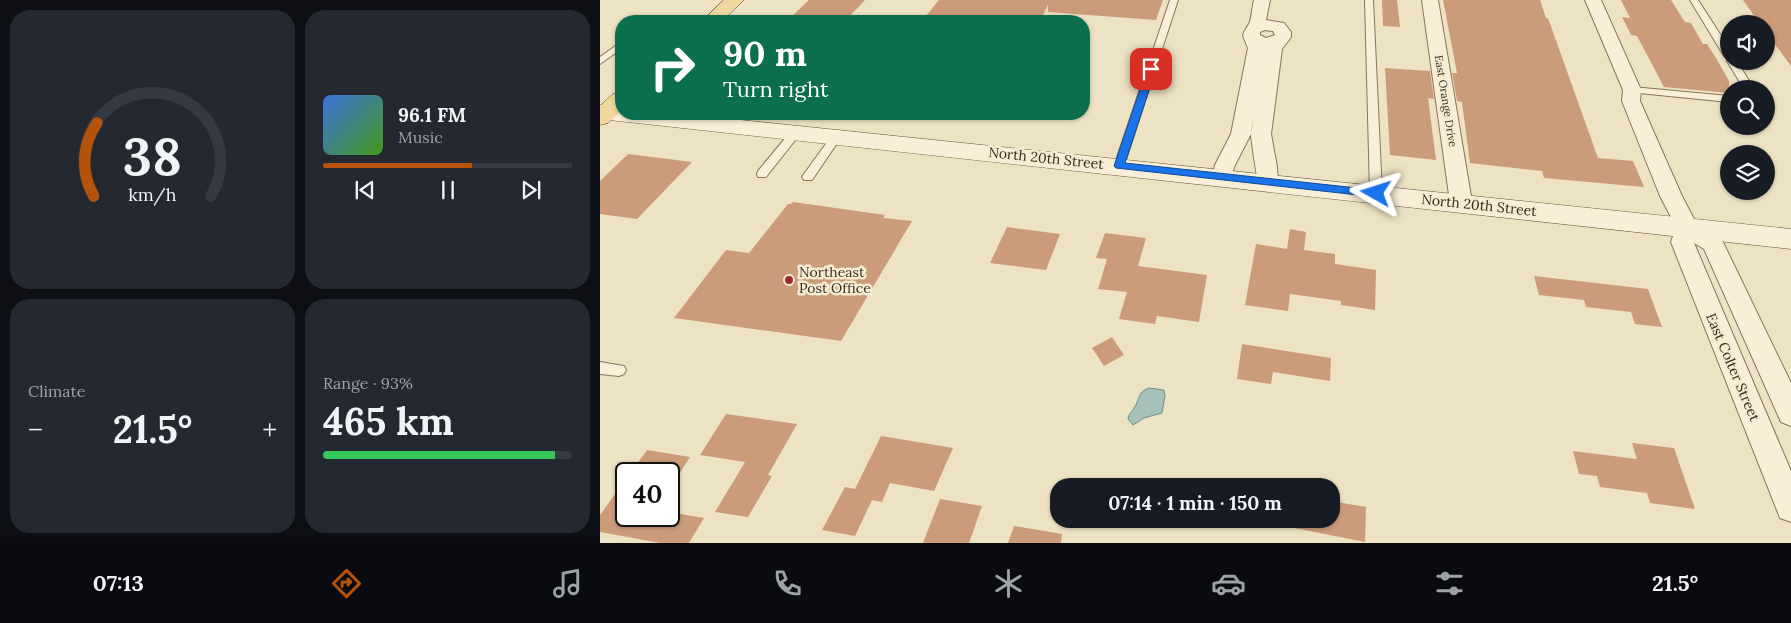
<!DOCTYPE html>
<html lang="en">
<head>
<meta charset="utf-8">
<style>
  :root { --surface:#171b24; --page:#242831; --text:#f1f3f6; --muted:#9ea1a6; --line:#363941; --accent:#b45309 }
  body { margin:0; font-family:Lora,serif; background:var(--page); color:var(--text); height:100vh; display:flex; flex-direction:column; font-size:19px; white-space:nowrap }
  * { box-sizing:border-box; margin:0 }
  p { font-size:16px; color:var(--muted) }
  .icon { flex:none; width:28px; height:28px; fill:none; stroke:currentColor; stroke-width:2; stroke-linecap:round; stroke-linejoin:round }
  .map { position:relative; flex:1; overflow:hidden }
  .drawer { display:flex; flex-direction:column; gap:10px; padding:10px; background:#0d0f14; width:600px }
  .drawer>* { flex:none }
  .banner { position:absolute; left:15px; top:15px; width:475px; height:105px; border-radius:20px; box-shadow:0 1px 4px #0004; background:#0b6e4f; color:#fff; overflow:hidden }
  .buttons { position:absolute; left:1120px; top:15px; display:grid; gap:10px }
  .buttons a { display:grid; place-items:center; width:55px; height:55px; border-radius:50%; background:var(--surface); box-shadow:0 1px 4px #0004; font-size:25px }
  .speed { position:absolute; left:15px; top:462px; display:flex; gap:10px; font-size:25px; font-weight:700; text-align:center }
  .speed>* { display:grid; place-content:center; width:65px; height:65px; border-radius:50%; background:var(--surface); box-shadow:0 1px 4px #0004; line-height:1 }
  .speed .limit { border:2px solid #111; border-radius:8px; background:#fff; color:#111 }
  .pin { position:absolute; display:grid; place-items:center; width:42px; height:42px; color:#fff; margin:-21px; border-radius:10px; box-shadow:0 2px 8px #0006 }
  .me { position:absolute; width:55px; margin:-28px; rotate:276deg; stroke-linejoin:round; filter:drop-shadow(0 0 4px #0008) }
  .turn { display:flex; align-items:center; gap:18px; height:105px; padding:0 25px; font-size:22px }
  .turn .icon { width:65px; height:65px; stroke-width:2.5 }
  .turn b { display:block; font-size:35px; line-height:42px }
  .big { font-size:38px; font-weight:700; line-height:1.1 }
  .drawer .tile { flex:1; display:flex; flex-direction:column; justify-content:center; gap:8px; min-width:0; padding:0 18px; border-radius:20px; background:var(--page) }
  .drawer .dial { align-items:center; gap:0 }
  .dial svg { height:130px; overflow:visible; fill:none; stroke:var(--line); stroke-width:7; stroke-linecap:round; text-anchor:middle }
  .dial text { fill:var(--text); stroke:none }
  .song { display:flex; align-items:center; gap:15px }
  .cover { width:60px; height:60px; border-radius:8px; background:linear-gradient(135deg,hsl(220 70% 55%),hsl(100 70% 35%)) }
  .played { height:5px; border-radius:2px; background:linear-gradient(90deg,var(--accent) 60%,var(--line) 60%) }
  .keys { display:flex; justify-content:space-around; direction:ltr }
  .heat { display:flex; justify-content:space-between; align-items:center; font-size:28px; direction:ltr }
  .charge { height:8px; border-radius:4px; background:linear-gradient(90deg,#34c759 93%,var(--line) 0) }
  .drawer .tiles { flex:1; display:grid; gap:10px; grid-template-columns:repeat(2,1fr) }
  .trip { position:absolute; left:450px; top:478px; width:290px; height:50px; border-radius:20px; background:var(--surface); box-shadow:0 1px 4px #0004; font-weight:700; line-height:50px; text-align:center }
  .tab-bar { display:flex; height:80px; justify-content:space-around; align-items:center; background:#090b0e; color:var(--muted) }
  .tab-bar .icon { width:35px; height:35px }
  .tab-bar .current { color:var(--accent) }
  .tab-bar b { font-size:22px; color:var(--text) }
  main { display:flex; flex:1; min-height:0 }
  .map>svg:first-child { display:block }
  .water { fill:#a6c1b9; stroke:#6d9087 }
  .building { fill:#cc9c7a }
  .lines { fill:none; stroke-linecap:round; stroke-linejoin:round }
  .lane-casing { stroke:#89735b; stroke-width:2 }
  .street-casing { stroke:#89735b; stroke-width:2 }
  .secondary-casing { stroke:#6b543e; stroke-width:1 }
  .primary-casing { stroke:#57412f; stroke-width:1 }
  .lane { fill:#f9efd8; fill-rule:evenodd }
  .street { fill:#f9efd8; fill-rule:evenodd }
  .secondary { fill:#f9efd8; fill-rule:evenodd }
  .primary { fill:#f1d79d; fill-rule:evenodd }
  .route { fill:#1a73e8; stroke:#114b97 }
  .poi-dot { fill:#982b2b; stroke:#f6ecd4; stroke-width:2 }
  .labels { text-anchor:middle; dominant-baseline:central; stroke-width:5; stroke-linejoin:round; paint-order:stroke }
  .far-street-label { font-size:11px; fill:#392b1f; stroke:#f6ecd4 }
  .street-label { font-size:14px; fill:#392b1f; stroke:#f6ecd4 }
  .poi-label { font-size:14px; fill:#392b1f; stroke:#f6ecd4; text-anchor:start }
</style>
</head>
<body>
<main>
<section class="drawer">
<div class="tiles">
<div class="tile dial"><svg viewBox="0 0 100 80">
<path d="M14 69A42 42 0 1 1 86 69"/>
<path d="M14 69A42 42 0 0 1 16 24" stroke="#b45309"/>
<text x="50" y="56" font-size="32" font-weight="700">38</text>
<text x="50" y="72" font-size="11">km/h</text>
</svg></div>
<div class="tile">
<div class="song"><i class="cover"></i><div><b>96.1 FM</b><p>Music</p></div></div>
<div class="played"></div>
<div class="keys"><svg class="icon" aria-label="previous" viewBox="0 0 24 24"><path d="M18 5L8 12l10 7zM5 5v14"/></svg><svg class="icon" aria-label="pause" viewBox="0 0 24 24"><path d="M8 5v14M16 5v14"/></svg><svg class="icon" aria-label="next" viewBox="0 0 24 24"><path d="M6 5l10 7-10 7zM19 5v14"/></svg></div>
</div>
<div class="tile"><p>Climate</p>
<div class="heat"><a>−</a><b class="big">21.5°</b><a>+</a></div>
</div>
<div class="tile"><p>Range · 93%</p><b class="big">465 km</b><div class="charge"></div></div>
</div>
</section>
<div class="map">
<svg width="1191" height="543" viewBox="0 0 1191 543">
  <rect width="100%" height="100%" fill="#eee2c4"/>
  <path class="water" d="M 549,388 L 564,390 L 565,396 L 562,413 L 544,418 L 533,425 L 528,419 C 529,413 531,413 534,408 C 540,400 537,392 549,388 Z"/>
  <g class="building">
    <polygon points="209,0 265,0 245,21 187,21"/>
    <polygon points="339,0 563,0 556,20 448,12 448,5 440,21 372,21 372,20 326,16"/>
    <polygon points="782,0 797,0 800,27 783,26"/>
    <polygon points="843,0 940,0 946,18 948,18 998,158 1033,161 1044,187 944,178 942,171 870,163 862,102 857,101 852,73 857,73"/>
    <polygon points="1021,0 1071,0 1085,22 1091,23 1103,44 1107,44 1116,58 1129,81 1129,93 1064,87 1037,36 1031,35 1022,17 1030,18"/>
    <polygon points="1143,0 1191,0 1191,66 1166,32 1166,24 1160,24"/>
    <polygon points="785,68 830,71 834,99 828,98 836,160 790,155"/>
    <polygon points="28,154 92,162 37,219 0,214 0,181"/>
    <polygon points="193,202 285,215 283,218 312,221 241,341 74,318 126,250 149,253 188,204 191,204"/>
    <polygon points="407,227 460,234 446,270 390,263"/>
    <polygon points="690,229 706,232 704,250 735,254 735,264 776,270 775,310 741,305 741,301 690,294 688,311 645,305 656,244 687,249"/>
    <polygon points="505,233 546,238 538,266 607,275 599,322 557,316 555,324 519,319 527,292 498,289 507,259 496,258"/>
    <polygon points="934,276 1048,289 1062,327 1035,324 1031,312 986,307 984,300 939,295"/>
    <polygon points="512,337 524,355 504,366 492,348"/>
    <polygon points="642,344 731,358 730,381 673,372 671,384 637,379"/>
    <polygon points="126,414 197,424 168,475 172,476 148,517 115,512 145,462 100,455"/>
    <polygon points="281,436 353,448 334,491 290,483 282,502 272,500 255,536 222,530 245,487 255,489"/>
    <polygon points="1032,443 1074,448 1095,509 1050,503 1047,493 1000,487 997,476 979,474 973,451 1037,459"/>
    <polygon points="47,450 90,457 79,474 30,474"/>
    <polygon points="26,479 26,516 69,516 69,512 104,518 89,543 60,543 0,532 0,515"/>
    <polygon points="340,499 382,506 369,543 323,543"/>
    <polygon points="731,501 766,507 765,542 689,527 690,519 731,519"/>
    <polygon points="414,526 462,534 461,543 408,543"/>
  </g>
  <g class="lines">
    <g class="lane-casing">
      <g id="lane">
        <polygon points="570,0 578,0 524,166 519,170 515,169 514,166"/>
        <polygon points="765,0 773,0 782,193 776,197 770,193"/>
        <polygon points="1090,0 1098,0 1129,48 1129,59 1124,56"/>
        <polygon points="21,42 21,49 0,64 0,57"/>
        <polygon points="1129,59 1129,61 1137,61 1154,89 1144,89 1127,61"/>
        <polygon points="1032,87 1129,96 1129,102 1029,92 1027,90"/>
        <polygon points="196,129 201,132 200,134 166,177 158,177 157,174 158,171 192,130"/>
        <polygon points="237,133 242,136 212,180 204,180 202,177 204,174 233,134"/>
        <polygon points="0,362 24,366 26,370 24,374 19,376 0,374"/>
      </g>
    </g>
    <g class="street-casing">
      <g id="street">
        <path d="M 654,0 L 670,0 L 666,20 L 684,23 L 691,32 L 691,37 L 682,49 L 671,134 L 677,167 L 678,182 L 674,187 L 667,189 L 660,187 C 657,183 652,143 651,136 C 651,129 653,122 654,116 L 651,134 L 635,165 L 629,182 L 622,184 L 615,182 L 612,177 L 615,165 L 631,134 L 648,48 C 642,33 641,37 649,24 C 652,18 652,7 654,0 ZM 665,30 L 673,31 L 675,35 L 666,38 L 660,35 L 660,32 Z"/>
        <polygon points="822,0 838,0 872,202 869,207 861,210 853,207 850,202"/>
        <polygon points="985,0 1001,0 1041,90 1040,101 1082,196 1095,221 1121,238 1191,383 1191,426 1181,422 1104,249 1094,243 1191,471 1191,522 1180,518 1071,242 1076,227 1060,196 1022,101 1023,90"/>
      </g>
    </g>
    <g class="secondary-casing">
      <polygon id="secondary" points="0,105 21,107 21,114 83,114 1191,229 1191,249 0,119"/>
    </g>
    <g class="primary-casing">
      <g id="primary">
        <polygon points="124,0 144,0 122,21 102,21"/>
        <polygon points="21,92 21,111 8,123 0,125 0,106 13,94"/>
      </g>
    </g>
    <use href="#lane" class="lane"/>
    <use href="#street" class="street"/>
    <use href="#secondary" class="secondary"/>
    <use href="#primary" class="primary"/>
  </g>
  <polygon class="route" points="551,66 556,69 525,163 776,190 781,193 776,197 516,168 514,166 547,69"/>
  <circle class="poi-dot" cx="189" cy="280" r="5"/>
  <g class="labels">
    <g class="far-street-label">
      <text transform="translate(846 101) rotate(81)">East Orange Drive</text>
    </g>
    <g class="street-label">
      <text transform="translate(446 158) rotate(6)">North 20th Street</text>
      <text transform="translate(879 205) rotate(6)">North 20th Street</text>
      <text transform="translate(1133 367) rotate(67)">East Colter Street</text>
    </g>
    <g class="poi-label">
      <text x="199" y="272">Northeast<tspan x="199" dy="16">Post Office</tspan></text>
    </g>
  </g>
</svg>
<div class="buttons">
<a><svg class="icon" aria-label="sound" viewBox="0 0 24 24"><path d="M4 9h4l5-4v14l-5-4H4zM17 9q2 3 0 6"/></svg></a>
<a><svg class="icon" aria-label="search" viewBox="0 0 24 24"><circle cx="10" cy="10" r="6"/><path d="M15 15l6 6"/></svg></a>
<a><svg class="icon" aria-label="layers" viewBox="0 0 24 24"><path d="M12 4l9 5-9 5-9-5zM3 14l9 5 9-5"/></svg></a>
</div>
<div class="speed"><div class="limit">40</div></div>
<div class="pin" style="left:551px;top:69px;background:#d93025"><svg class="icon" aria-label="arrive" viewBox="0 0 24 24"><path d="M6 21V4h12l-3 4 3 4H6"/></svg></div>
<svg class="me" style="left:776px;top:193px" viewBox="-20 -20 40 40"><path d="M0-17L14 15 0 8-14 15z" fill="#1a73e8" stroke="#fff" stroke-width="4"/></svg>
<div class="trip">07:14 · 1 min · 150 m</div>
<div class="banner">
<div class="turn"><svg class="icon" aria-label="right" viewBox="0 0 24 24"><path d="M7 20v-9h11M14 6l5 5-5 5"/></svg><div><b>90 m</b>Turn right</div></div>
</div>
</div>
</main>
<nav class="tab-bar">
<b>07:13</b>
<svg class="icon current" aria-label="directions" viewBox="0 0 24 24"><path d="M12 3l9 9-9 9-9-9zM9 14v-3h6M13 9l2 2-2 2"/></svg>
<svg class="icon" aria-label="music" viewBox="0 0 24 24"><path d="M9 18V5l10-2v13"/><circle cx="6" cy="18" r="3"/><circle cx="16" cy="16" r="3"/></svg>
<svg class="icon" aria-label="phone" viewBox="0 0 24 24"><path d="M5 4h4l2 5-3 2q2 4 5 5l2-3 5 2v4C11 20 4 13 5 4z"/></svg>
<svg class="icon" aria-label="climate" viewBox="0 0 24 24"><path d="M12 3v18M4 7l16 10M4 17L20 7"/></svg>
<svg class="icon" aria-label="car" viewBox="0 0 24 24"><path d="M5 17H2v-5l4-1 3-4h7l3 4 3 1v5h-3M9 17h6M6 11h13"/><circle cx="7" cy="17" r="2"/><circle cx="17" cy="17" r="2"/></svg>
<svg class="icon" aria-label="filters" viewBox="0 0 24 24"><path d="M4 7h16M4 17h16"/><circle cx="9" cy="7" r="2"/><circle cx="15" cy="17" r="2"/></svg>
<b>21.5°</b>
</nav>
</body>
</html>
